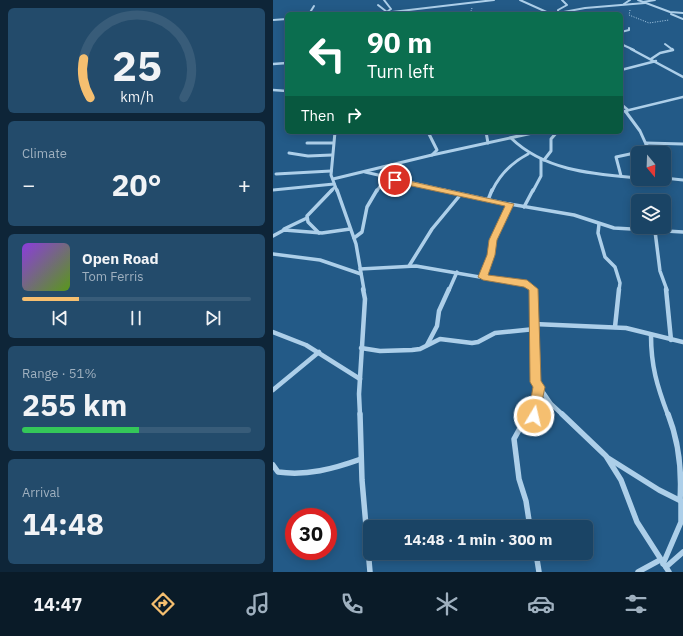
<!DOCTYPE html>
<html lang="en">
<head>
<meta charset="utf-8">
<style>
  :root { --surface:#1a4465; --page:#234b6b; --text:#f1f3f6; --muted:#9fb0bf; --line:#385c79; --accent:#f5bf70 }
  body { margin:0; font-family:"IBM Plex Sans",sans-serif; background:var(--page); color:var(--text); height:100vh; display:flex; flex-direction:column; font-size:15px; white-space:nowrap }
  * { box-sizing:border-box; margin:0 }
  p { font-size:13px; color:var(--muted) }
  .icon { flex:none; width:22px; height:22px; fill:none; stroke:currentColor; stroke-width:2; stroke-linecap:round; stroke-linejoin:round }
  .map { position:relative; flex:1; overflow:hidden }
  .details { display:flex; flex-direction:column; gap:8px; padding:8px; background:#0e2538; width:273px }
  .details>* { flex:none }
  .top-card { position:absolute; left:12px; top:12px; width:338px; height:122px; border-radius:6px; box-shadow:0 2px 10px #0003,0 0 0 1px var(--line); background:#0b6e4f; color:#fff; overflow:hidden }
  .needle { width:26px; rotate:161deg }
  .tools { position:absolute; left:358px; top:146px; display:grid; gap:8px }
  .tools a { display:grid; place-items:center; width:40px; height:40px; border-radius:6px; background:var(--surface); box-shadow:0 2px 10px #0003,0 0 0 1px var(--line); font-size:20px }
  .speed { position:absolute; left:12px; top:508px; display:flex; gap:8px; font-size:20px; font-weight:700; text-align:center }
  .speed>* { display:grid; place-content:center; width:52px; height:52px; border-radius:50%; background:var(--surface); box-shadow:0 2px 10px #0003,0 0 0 1px var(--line); line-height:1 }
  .speed .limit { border:6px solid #d22; background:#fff; color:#111 }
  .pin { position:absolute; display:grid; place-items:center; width:34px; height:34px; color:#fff; margin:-17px; border:2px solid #fff; border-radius:50%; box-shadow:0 1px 4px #0007 }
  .me { position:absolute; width:44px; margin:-22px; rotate:9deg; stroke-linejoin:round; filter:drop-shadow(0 0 3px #0008) }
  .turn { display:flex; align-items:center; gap:14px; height:84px; padding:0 16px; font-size:18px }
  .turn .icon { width:52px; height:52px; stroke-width:2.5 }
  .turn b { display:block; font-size:28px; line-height:34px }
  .then { display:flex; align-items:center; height:38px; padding:0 16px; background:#0003; gap:8px; font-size:15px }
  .big { font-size:30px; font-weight:800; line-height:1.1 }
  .details .card { flex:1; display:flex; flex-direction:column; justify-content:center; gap:6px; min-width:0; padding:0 14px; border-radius:6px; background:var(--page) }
  .details .dial { align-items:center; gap:0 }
  .dial svg { height:104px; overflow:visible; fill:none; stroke:var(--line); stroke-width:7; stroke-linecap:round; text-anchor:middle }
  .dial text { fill:var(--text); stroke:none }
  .song { display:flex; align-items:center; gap:12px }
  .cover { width:48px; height:48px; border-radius:6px; background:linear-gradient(135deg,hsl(270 70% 55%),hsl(90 70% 35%)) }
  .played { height:4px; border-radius:2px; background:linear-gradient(90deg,var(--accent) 25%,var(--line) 25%) }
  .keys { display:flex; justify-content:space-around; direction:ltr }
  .heat { display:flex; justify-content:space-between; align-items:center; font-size:22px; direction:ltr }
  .charge { height:6px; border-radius:3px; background:linear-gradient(90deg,#34c759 51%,var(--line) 0) }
  .trip { position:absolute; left:90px; top:520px; width:230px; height:40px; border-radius:6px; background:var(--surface); box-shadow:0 2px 10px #0003,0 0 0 1px var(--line); font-weight:800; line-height:40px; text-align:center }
  .tab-bar { display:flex; height:64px; justify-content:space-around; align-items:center; background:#0a1b28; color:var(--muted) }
  .tab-bar .icon { width:28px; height:28px }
  .tab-bar .on { color:var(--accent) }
  .tab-bar b { font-size:18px; color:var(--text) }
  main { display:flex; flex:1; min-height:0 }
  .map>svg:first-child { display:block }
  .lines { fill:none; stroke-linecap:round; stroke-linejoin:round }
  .path { stroke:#adcfe9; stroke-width:1; stroke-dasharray:1 1.5; stroke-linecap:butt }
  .street-far5 { stroke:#adcfe9; stroke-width:2 }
  .street-far4 { stroke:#adcfe9; stroke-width:2.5 }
  .street-far3 { stroke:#adcfe9; stroke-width:3 }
  .street-far2 { stroke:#adcfe9; stroke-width:3.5 }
  .street-far1 { stroke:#adcfe9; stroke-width:4.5 }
  .street { stroke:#adcfe9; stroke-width:5.5 }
  .route { fill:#f5bf70; stroke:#9f7c49 }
</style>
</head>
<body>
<main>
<section class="details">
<div class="card dial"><svg viewBox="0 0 100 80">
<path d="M14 69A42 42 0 1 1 86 69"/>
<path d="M14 69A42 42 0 0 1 9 39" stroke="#f5bf70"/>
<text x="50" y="56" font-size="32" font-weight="700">25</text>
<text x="50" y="72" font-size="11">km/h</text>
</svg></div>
<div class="card"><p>Climate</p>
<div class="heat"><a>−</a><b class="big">20°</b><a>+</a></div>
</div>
<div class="card">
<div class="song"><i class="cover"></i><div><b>Open Road</b><p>Tom Ferris</p></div></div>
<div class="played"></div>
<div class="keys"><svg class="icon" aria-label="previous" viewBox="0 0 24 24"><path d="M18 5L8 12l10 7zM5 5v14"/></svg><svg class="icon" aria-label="pause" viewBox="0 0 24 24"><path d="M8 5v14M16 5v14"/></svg><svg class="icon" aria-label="next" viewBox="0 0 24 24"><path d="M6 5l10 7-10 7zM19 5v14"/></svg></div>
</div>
<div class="card"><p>Range · 51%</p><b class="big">255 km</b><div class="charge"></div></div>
<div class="card"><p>Arrival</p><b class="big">14:48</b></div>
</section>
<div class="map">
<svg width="410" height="572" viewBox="0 0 410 572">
  <rect width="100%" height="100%" fill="#235a87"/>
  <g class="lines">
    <g class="path">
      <polyline points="199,8 198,11 202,14"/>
      <polyline points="357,10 356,15 376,23 396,20"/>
    </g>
    <g class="street-far5">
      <polyline points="111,0 118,9 115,11"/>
      <polyline points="247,0 278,14"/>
      <polyline points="365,0 397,12 410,13"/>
      <polyline points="370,2 382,0"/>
      <polyline points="351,4 357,0"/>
      <polyline points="105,5 114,12"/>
      <polyline points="285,13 285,10 294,5 289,0"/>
      <polyline points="36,14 41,6"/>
      <polyline points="102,14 221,0"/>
      <polyline points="280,14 312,8 372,3"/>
      <polyline points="398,14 410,19"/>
      <polyline points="0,20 14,19"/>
      <polyline points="348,32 356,30 356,28"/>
      <polyline points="348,44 361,50"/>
      <polyline points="392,44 400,50"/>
    </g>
    <g class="street-far4">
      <polyline points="358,49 410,77"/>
      <polyline points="378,59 387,53 400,50 399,49"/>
      <polyline points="0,64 14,63"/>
      <polyline points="348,70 383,61"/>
      <polyline points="0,90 14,91"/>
      <polyline points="348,104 355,110"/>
      <polyline points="353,111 354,113"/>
      <polyline points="348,112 410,97"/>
    </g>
    <g class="street-far3">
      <polyline points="348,112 350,112"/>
      <polyline points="353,112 367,131 377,153"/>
      <polyline points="62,132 58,175 64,191"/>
      <polyline points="213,132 215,143"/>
      <path d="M 238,138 C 272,171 320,174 365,178"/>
      <polyline points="34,143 60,143"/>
      <polyline points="373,143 410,144"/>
      <polyline points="16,153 35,156 59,155"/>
      <polyline points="159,155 264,132"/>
      <polyline points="271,160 278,151 278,139 284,132"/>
      <polyline points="92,172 175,191"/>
      <polyline points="3,174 58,171"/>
      <polyline points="348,176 343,157 357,154 374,145"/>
      <polyline points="391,178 410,180"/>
      <polyline points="60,179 159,155 164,150 155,132"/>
      <polyline points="0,190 61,184"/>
      <polyline points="58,191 62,187"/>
      <polyline points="104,191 112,178"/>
      <path d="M 219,191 C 227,174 238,163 255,154"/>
      <polyline points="260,191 268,176 268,159"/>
    </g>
    <g class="street-far2">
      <polyline points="64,190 83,244 91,290"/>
      <polyline points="170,190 230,203 301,215 341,228 410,232"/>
      <polyline points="215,200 219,190"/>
      <polyline points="251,207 260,190"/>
      <polyline points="326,224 325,233 332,257 342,267 347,283 346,290"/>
      <polyline points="11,229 34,218"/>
      <polyline points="382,231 387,271 394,290"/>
      <polyline points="46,233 35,222 34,216 59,190"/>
      <polyline points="0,236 11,230 49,233 77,229"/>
      <polyline points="81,238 89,232 94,207 104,190"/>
      <polyline points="0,254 47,260 88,274"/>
      <polyline points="136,266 159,229 188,194"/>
      <polyline points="87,269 143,266 258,286 260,290"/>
      <polyline points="210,277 218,255 220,240 237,204"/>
      <polyline points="176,290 184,272"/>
    </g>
    <g class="street-far1">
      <polyline points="259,289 261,294 263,382 278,404 290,415"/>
      <polyline points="393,289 398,340"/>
      <polyline points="261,324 353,328 410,342"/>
      <polyline points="342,327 346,289"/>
      <polyline points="0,332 33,345 87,379"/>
      <path d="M 378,335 C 378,366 384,386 395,415"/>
      <polyline points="154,345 164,326 166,311 176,289"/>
      <polyline points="88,348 107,351 139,350 147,349 167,339 199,343 205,342 222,333 262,329"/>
      <polyline points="0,390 46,352"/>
      <polyline points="87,415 86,394 92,299 90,289"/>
      <polyline points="261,415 266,387"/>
    </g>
    <g class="street">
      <polyline points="87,414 89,480 97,572"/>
      <polyline points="289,414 333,456 348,480 364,522 396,572"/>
      <path d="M 395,414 C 406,442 409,470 407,500"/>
      <polyline points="335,458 386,490 410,502"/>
      <path d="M 0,465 L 5,472 C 34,476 60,469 88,459"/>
      <polyline points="257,527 253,501 246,479 241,439 246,430 261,417 261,414"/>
      <polyline points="263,553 266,572"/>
      <polyline points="390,564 408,522 408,501"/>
      <polyline points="393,567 410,552"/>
      <polyline points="365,572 387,560"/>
    </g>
  </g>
  <polygon class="route" points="122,178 241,204 224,240 222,255 215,275 254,280 265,289 268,381 272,387 265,420 261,422 257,420 255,416 260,387 257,382 256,290 251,287 210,280 205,277 214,255 216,240 232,206 120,182 119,180"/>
</svg>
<div class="tools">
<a><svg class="needle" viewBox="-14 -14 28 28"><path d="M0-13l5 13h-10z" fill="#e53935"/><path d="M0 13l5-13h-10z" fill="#9fb0bf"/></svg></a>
<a><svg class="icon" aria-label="layers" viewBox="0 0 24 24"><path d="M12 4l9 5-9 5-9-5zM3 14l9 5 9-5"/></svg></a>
</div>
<div class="speed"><div class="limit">30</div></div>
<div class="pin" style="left:122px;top:180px;background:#d93025"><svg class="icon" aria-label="arrive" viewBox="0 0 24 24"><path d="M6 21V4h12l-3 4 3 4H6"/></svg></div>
<svg class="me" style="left:261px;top:416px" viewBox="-20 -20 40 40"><circle r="17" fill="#f5bf70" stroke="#fff" stroke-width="3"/><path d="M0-11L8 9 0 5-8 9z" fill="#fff"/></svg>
<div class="trip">14:48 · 1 min · 300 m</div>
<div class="top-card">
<div class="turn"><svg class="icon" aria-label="left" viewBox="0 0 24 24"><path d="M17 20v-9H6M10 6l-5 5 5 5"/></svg><div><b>90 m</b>Turn left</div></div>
<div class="then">Then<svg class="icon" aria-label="right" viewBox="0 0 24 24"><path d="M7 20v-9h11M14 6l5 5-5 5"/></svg></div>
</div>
</div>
</main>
<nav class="tab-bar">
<b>14:47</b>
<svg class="icon on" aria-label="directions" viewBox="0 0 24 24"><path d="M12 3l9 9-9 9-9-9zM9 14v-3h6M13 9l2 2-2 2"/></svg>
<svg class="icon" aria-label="music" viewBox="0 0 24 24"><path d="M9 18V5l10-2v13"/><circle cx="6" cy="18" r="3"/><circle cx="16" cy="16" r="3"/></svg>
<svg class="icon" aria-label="phone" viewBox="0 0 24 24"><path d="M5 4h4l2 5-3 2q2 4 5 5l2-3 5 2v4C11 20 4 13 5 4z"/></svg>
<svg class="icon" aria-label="climate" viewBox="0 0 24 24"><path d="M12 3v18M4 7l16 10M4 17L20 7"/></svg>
<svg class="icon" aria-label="car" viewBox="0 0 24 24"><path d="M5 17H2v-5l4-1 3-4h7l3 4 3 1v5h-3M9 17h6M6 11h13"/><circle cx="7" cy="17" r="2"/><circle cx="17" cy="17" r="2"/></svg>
<svg class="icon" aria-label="filters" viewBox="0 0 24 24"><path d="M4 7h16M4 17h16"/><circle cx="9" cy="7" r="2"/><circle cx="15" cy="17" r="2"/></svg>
</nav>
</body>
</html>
